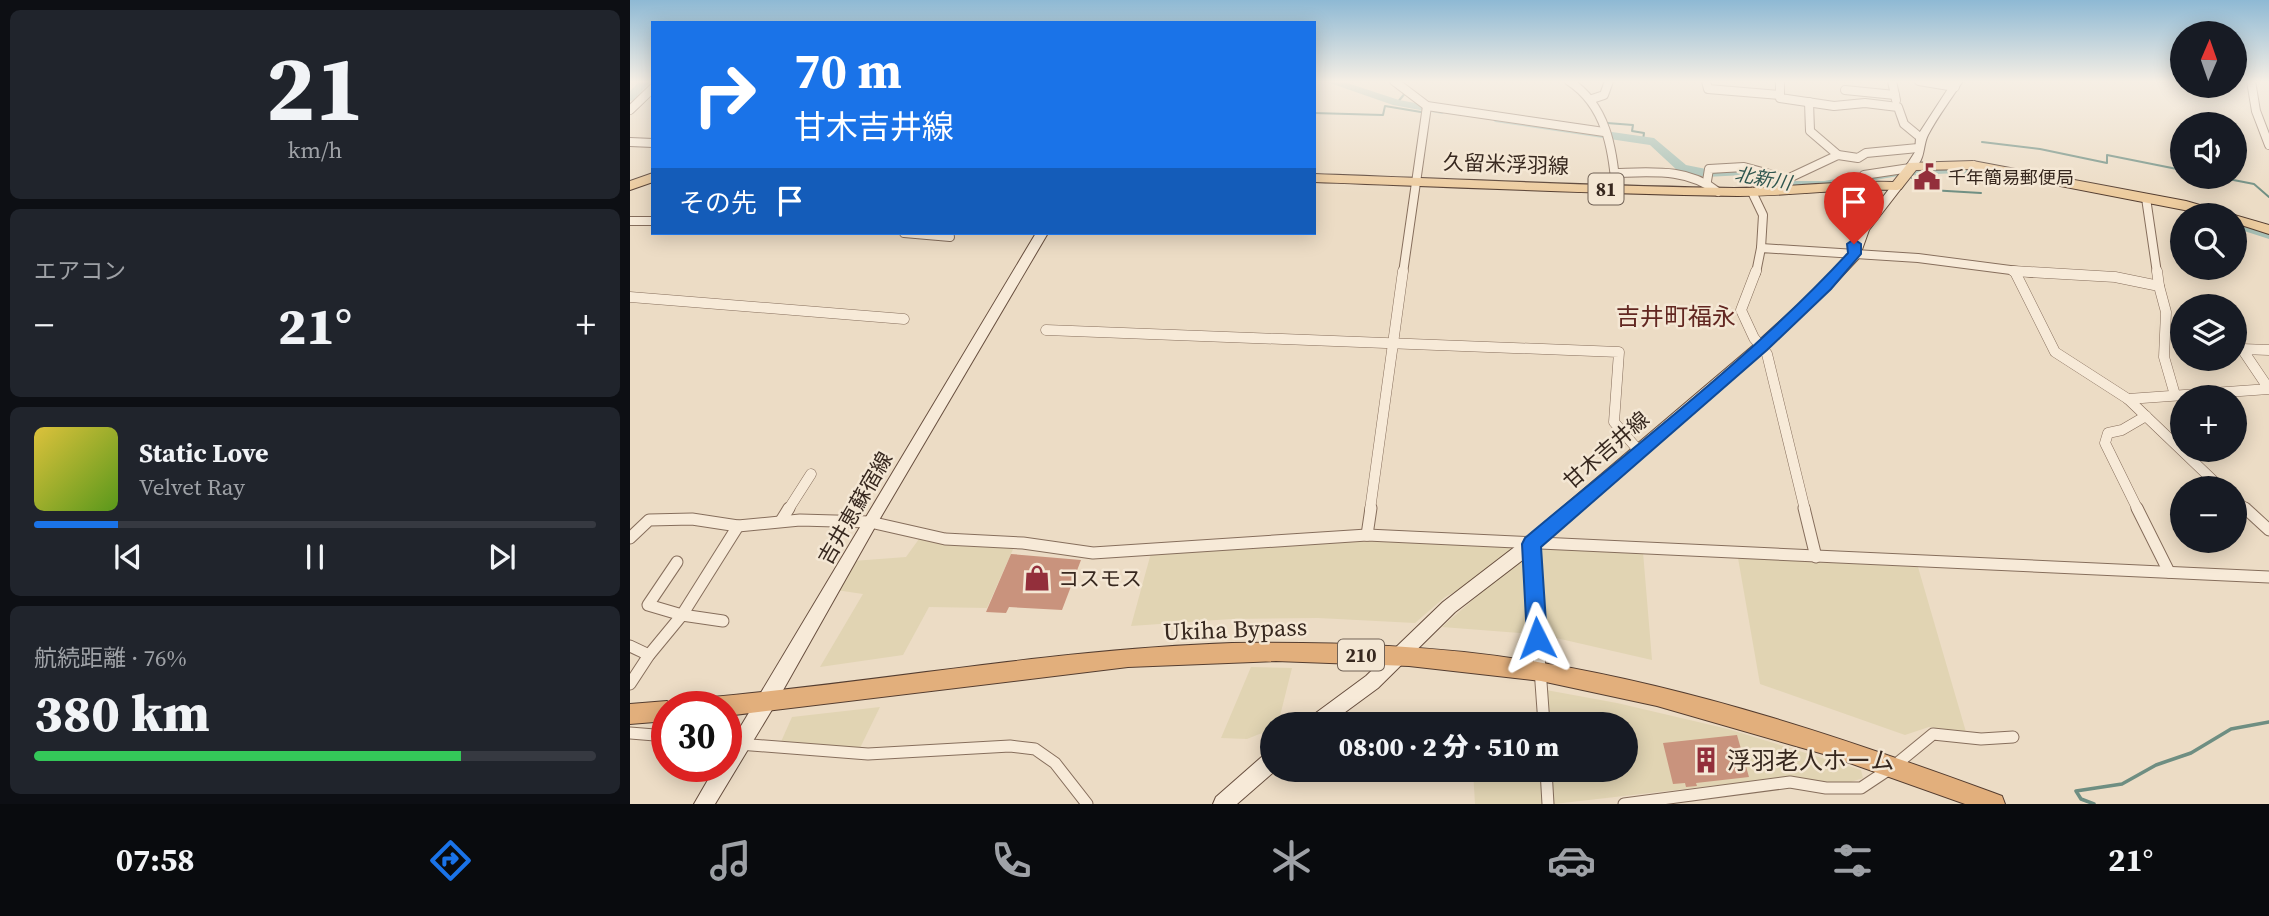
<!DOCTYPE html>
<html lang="ja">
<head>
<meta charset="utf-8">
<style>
  :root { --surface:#171b24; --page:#20242c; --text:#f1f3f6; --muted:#9ea1a6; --line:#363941; --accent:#1a73e8 }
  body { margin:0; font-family:"Source Serif 4","Noto Sans JP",serif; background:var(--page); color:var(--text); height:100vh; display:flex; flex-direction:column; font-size:26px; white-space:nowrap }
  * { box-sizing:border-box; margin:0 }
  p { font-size:23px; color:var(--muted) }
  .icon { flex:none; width:38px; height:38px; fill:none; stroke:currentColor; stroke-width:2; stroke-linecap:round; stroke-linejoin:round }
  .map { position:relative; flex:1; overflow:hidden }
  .side { display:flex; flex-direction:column; gap:10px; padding:10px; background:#0d0f14; width:630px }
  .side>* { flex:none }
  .banner { position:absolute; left:21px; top:21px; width:665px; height:214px; border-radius:0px; box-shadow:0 4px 18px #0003; background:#1a73e8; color:#fff; overflow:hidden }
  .needle { width:46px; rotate:2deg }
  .tools { position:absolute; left:1540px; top:21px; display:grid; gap:14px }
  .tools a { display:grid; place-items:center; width:77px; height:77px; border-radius:50%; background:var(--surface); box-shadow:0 4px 18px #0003; font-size:35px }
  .speed { position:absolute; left:21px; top:691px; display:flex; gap:14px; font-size:35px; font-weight:700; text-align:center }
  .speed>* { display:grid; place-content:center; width:91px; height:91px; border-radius:50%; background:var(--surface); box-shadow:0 4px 18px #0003; line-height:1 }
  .speed .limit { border:10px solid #d22; background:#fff; color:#111 }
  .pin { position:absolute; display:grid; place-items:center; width:60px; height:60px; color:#fff; margin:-72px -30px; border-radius:50% 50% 50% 0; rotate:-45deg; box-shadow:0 0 7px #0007 }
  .pin .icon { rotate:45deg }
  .me { position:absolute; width:77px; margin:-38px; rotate:357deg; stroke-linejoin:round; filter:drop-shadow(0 0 5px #0008) }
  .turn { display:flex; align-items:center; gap:24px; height:147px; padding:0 28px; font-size:32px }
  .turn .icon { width:91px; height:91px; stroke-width:2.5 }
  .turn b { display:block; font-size:49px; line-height:60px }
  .then { display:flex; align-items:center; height:66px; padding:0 28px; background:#0003; gap:14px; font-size:26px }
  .big { font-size:52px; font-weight:800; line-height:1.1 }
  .side .card { flex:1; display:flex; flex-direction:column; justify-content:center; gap:10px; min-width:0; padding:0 24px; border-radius:10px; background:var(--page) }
  .side .dial { align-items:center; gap:0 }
  .dial b { font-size:91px; line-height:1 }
  .song { display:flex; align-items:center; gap:21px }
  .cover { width:84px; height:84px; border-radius:10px; background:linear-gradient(135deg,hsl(50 70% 55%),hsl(90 70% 35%)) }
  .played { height:7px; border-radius:4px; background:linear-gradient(90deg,var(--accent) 15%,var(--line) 15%) }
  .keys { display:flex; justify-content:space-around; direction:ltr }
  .heat { display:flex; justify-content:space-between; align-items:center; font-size:38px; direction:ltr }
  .charge { height:10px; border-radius:5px; background:linear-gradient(90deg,#34c759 76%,var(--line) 0) }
  .trip { position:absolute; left:630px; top:712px; width:378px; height:70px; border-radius:35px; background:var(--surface); box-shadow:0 4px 18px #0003; font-weight:800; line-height:70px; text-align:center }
  .menu { display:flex; height:112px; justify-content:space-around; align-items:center; background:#090b0e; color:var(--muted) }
  .menu .icon { width:49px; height:49px }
  .menu .on { color:var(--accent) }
  .menu b { font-size:32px; color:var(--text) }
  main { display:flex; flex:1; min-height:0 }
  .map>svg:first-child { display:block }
  .farmland { fill:#e1d4b3 }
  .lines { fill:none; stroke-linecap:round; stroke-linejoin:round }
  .stream-far1 { stroke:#6e8e82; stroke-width:2 }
  .stream { stroke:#6e8e82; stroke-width:3.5 }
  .river { fill:#a7c0b5; fill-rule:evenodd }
  .building { fill:#c9937d }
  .minor-far2-casing { stroke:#866e5c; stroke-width:10 }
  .minor-far1-casing { stroke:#866e5c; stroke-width:11 }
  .minor-casing { stroke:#866e5c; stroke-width:13 }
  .secondary-casing { stroke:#684f3f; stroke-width:2 }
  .primary-casing { stroke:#543d30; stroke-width:2 }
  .trunk-casing { stroke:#543d30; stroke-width:2 }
  .minor-far2 { stroke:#f7ead8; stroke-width:8 }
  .minor-far1 { stroke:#f7ead8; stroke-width:10 }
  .minor { stroke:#f7ead8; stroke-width:11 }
  .secondary { fill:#f7ead8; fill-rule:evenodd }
  .primary { fill:#edcc9f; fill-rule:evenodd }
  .trunk { fill:#e2af7c; fill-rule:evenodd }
  .route { fill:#1a73e8; stroke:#114b97; stroke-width:2 }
  .labels { text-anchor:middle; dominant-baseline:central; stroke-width:5; stroke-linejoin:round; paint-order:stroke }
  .far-poi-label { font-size:18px; fill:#37281f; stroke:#f4e7d4; text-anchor:start }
  .far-water-label { font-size:19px; font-style:italic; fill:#2f564f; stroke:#f4e7d4 }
  .shield { fill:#f4e7d4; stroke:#706155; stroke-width:2 }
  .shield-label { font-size:19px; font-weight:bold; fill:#37281f }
  .street-label { font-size:21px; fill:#37281f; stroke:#f4e7d4 }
  .poi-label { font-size:21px; fill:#37281f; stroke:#f4e7d4; text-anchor:start }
  .quarter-label { font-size:24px; fill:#622721; stroke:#f4e7d4 }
  .near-street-label { font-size:24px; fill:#37281f; stroke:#f4e7d4 }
  .near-poi-label { font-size:24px; fill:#37281f; stroke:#f4e7d4; text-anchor:start }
</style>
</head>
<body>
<main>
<section class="side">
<div class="card dial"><b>21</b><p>km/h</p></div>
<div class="card"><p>エアコン</p>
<div class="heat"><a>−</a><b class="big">21°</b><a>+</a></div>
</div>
<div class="card">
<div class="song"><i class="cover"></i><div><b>Static Love</b><p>Velvet Ray</p></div></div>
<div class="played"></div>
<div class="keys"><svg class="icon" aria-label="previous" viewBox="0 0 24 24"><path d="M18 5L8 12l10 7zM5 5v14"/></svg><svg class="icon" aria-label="pause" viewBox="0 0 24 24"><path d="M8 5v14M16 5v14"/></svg><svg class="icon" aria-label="next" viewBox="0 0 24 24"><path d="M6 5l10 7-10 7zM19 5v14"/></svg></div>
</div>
<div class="card"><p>航続距離 · 76%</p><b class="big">380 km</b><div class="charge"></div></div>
</section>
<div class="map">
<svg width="1639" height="804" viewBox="0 0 1639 804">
  <rect width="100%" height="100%" fill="#ecdcc5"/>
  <g class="farmland">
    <polygon points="289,539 334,546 384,547 357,608 299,607 273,655 190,667 233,594 206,590 223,561 276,557"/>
    <polygon points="735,539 889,545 846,581 815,597 785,623 688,618 601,619 501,626 521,553"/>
    <polygon points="907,549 1013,552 1022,660 913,635"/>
    <polygon points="897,552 901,634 812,627"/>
    <polygon points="1108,558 1288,567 1336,732 1299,727 1275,735 1130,684"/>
    <polygon points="621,667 662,668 648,724 642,724 642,729 617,739 591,738"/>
    <polygon points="916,690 987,703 1098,729 1231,770 1233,778 1215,784 1158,777 924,804 922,770 996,770 996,724 919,724"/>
    <polygon points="250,707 229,750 150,744 162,717"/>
    <polygon points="843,770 912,770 914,804 845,804"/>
  </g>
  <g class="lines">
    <g class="stream-far1">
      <polyline points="767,103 776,92"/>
      <polyline points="684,113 753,115 755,106 791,112"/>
      <polyline points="977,123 1003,125 1002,131 1014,133 1013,140"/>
      <polyline points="1352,142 1410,149 1477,163 1477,155 1552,170"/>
      <polyline points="1279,176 1300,190 1351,193"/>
      <polyline points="1588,177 1624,184 1639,197"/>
    </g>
    <polyline class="stream" points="1464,804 1451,799 1446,791 1492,784 1526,765 1561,753 1601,729 1639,722"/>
    <g class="river">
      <polygon points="10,81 21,81 4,100 0,101 0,91"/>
      <polygon points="694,81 711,81 769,100 812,108 818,111 812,114 763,105"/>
      <polygon points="869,116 1024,138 1056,165 1076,169 1115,167 1161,181 1194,181 1268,168 1326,165 1375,171 1381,175 1375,179 1326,173 1268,176 1194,189 1160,189 1114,175 1076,177 1048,171 1020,145 865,122 863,120"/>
      <polygon points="1605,219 1639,230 1639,239 1605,228"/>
    </g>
  </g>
  <g class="building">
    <polygon points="381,554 451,560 432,610 379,607 376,613 356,612"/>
    <polygon points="1107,735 1119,777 1066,783 1067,786 1056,787 1055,783 1043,784 1033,743"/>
  </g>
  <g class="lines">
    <g class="minor-far2-casing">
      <g id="minor-far2">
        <polyline points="764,81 797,106 974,132"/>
        <path d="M 939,81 C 976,105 983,149 986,190"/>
        <polyline points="1076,81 1078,89 1150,95"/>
        <polyline points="1150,81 1150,98 1204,106 1235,103 1268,107 1274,124 1291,138"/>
        <polyline points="1262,81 1266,100"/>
        <polyline points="1289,81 1325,87"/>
        <polyline points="1621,81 1626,111 1639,145"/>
        <polyline points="1215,90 1265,95"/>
        <polyline points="962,99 974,95 979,81"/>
        <polyline points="1179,102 1180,131 1208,155"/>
        <polyline points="0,110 23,88"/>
        <polyline points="0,142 23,143"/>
        <polyline points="1343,165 1349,179"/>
        <path d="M 985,173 C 1022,172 1058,168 1088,192"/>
        <polyline points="1234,175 1280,168"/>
        <polyline points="1077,181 1079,169 1114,167 1157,179 1208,155 1228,158 1236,153 1288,148"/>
        <polyline points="1122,192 1133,215 1131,248"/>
        <polyline points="1516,198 1527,273"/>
        <polyline points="0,221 23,221"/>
        <polyline points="274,233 320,237"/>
        <polyline points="773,273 797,106"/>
        <polyline points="1126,273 1131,248 1288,258 1404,273"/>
      </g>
    </g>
    <g class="minor-far1-casing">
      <g id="minor-far1">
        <polyline points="1126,271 1111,310 1124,338 1137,354 1175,510"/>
        <polyline points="1383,271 1485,277 1529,286 1536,312 1534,357 1545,395"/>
        <polyline points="1527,271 1529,286"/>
        <polyline points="1385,272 1425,352 1498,399 1591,488"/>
        <polyline points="0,297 274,319"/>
        <polyline points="416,330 989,352 984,422 1009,451"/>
        <polyline points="1498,399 1639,389 1612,349 1639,350"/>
        <polyline points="1605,500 1617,510"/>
        <polyline points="158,510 181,474"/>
        <polyline points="740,510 773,271"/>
        <polyline points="1508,510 1475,443 1478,433 1492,430 1516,416"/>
      </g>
    </g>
    <g class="minor-casing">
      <g id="minor">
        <polyline points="1174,508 1186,557"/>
        <polyline points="1507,508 1539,572"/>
        <polyline points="1615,508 1639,530"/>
        <polyline points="151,521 159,508"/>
        <polyline points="737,535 741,508"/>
        <polyline points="0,538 19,520 62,519 108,526 170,520 240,522 315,539 393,543 463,553 737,535 1639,577"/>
        <polyline points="901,544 914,724"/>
        <polyline points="47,562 18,605 52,615 93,621"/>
        <polyline points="0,646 19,655"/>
        <polyline points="0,684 19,655 52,615 108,526"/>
        <polyline points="0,733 37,736"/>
        <polyline points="96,743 238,754 380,746 405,749 425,763 457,804"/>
        <polyline points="916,770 918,804"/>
        <polyline points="994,804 1160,782 1196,788 1231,788 1264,766 1303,734 1351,739 1383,737"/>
      </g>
    </g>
    <g class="secondary-casing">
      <g id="secondary">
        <path d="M 1323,81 L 1333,81 C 1321,99 1308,116 1298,135 C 1292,147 1296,162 1282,169 L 1278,168 L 1276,166 L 1285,152 L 1286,138 Z"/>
        <polygon points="1267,182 1273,186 1239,230 1229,258 1200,289 1136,349 907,549 825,612 748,688 699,724 676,724 679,718 736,676 813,602 895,539 1126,343 1192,283 1219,254 1219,248 1227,230 1263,184"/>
        <polygon points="406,233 418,233 245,527 143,708 85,804 64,804 86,766 96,766 96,751"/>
        <polygon points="642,752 642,770 646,770 607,804 583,804 586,797 635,754"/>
      </g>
    </g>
    <g class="primary-casing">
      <g id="primary">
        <path d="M 1343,161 L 1556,201 L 1639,225 L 1639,234 L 1605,223 L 1605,215 L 1580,215 L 1343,169 L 1286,170 L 1271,189 L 1267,190 C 1214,188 1161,196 1108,196 C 967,194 826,187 684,182 L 684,174 C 824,179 964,186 1104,188 C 1157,188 1210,180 1263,182 L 1278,163 Z"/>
        <polygon points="23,173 23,182 0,190 0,181"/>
      </g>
    </g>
    <g class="trunk-casing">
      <g id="trunk">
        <path d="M 602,643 C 706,642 810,645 913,663 C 1068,689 1217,739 1364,793 L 1372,796 L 1375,804 L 1335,804 L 1197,755 L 1027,706 L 911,681 L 779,666 L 646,661 L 498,667 L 96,716 L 96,707 L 72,707 L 75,700 L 82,697 C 256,681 427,649 602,643 Z"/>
        <polygon points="37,701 45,707 37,707 37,721 0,724 0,704"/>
      </g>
    </g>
    <use href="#minor-far2" class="minor-far2"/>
    <use href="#minor-far1" class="minor-far1"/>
    <use href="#minor" class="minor"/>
    <use href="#secondary" class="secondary"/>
    <use href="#primary" class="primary"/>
    <use href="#trunk" class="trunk"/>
  </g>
  <linearGradient id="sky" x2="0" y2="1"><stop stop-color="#8eb9d4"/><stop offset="0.42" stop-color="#f6efe5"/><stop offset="1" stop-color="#f6efe5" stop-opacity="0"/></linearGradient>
  <rect width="1639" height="194" fill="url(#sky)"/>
  <path class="route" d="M 1224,239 L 1231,244 L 1231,254 L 1201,289 L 1137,350 L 911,547 L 917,638 L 914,644 L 907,647 L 900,644 L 897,638 L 892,544 L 895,538 C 1003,447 1122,357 1218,253 L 1217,244 Z"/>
  <defs>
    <g id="civic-bare" transform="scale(2.1)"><path d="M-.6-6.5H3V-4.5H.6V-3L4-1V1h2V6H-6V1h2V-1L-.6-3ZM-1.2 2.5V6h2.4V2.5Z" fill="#932f3b" stroke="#f4e7d4" stroke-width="2.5" paint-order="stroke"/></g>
    <g id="shop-bare" transform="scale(2.1)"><path d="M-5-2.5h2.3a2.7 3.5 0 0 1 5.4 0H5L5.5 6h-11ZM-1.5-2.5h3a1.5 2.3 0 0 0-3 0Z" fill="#932f3b" stroke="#f4e7d4" stroke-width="2.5" paint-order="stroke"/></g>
    <g id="building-bare" transform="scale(2.1)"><path d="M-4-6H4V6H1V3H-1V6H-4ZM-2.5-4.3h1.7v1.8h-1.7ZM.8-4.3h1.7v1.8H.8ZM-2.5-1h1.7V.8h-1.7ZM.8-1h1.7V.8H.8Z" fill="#932f3b" stroke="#f4e7d4" stroke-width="2.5" paint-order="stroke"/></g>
  </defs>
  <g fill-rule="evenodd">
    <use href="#civic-bare" x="1297" y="177"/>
    <use href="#shop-bare" x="407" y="578"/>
    <use href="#building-bare" x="1076" y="760"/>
  </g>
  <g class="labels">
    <g class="far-poi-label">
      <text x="1318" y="177">千年簡易郵便局</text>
    </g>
    <g class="far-water-label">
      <text transform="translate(1133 178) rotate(10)">北新川</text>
    </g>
    <g class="shield">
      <rect x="958.5" y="173.5" width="35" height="31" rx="5"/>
      <rect x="708" y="639.5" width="46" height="31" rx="5"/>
    </g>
    <g class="shield-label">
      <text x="976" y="189">81</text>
      <text x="731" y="655">210</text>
    </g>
    <g class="street-label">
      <text transform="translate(876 164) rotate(2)">久留米浮羽線</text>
      <text transform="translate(976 450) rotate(-41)">甘木吉井線</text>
      <text transform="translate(225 508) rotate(-60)">吉井恵蘇宿線</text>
    </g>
    <g class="poi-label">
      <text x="428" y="578">コスモス</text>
    </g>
    <g class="quarter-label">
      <text x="1046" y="316">吉井町福永</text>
    </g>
    <g class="near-street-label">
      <text transform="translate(605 629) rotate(-2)">Ukiha Bypass</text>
    </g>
    <g class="near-poi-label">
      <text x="1097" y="760">浮羽老人ホーム</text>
    </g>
  </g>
</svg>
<div class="tools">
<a><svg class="needle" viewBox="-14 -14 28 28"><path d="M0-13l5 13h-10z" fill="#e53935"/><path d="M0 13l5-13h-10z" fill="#9ea1a6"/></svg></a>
<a><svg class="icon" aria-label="sound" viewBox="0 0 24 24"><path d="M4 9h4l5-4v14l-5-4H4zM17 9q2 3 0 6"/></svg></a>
<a><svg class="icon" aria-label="search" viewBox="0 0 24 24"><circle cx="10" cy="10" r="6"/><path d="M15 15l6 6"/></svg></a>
<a><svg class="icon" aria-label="layers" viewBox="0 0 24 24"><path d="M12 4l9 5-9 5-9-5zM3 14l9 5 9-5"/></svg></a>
<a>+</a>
<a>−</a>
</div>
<div class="speed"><div class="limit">30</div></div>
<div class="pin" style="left:1224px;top:244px;background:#d93025"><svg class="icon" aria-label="arrive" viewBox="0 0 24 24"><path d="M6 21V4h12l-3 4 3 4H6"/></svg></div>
<svg class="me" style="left:907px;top:638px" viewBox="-20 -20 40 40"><path d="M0-17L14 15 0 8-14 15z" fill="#1a73e8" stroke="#fff" stroke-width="4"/></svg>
<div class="trip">08:00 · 2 分 · 510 m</div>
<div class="banner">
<div class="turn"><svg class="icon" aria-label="right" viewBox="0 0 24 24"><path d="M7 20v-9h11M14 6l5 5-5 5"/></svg><div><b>70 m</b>甘木吉井線</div></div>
<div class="then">その先<svg class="icon" aria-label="arrive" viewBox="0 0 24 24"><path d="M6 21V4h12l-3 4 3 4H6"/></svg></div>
</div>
</div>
</main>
<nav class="menu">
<b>07:58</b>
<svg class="icon on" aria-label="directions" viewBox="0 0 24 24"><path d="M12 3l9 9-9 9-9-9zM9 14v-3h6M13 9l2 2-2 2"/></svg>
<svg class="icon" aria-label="music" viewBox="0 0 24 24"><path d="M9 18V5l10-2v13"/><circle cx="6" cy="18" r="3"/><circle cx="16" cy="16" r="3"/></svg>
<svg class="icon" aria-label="phone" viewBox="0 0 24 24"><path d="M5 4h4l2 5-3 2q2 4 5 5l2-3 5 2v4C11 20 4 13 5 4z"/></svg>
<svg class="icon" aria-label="climate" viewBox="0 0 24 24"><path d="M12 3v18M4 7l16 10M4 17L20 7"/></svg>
<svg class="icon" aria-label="car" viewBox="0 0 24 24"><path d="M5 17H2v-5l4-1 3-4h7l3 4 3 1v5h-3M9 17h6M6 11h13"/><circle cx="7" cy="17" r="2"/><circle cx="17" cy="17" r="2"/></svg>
<svg class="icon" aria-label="filters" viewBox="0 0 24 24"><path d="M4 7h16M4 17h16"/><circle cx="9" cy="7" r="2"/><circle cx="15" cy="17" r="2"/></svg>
<b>21°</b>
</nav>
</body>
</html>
